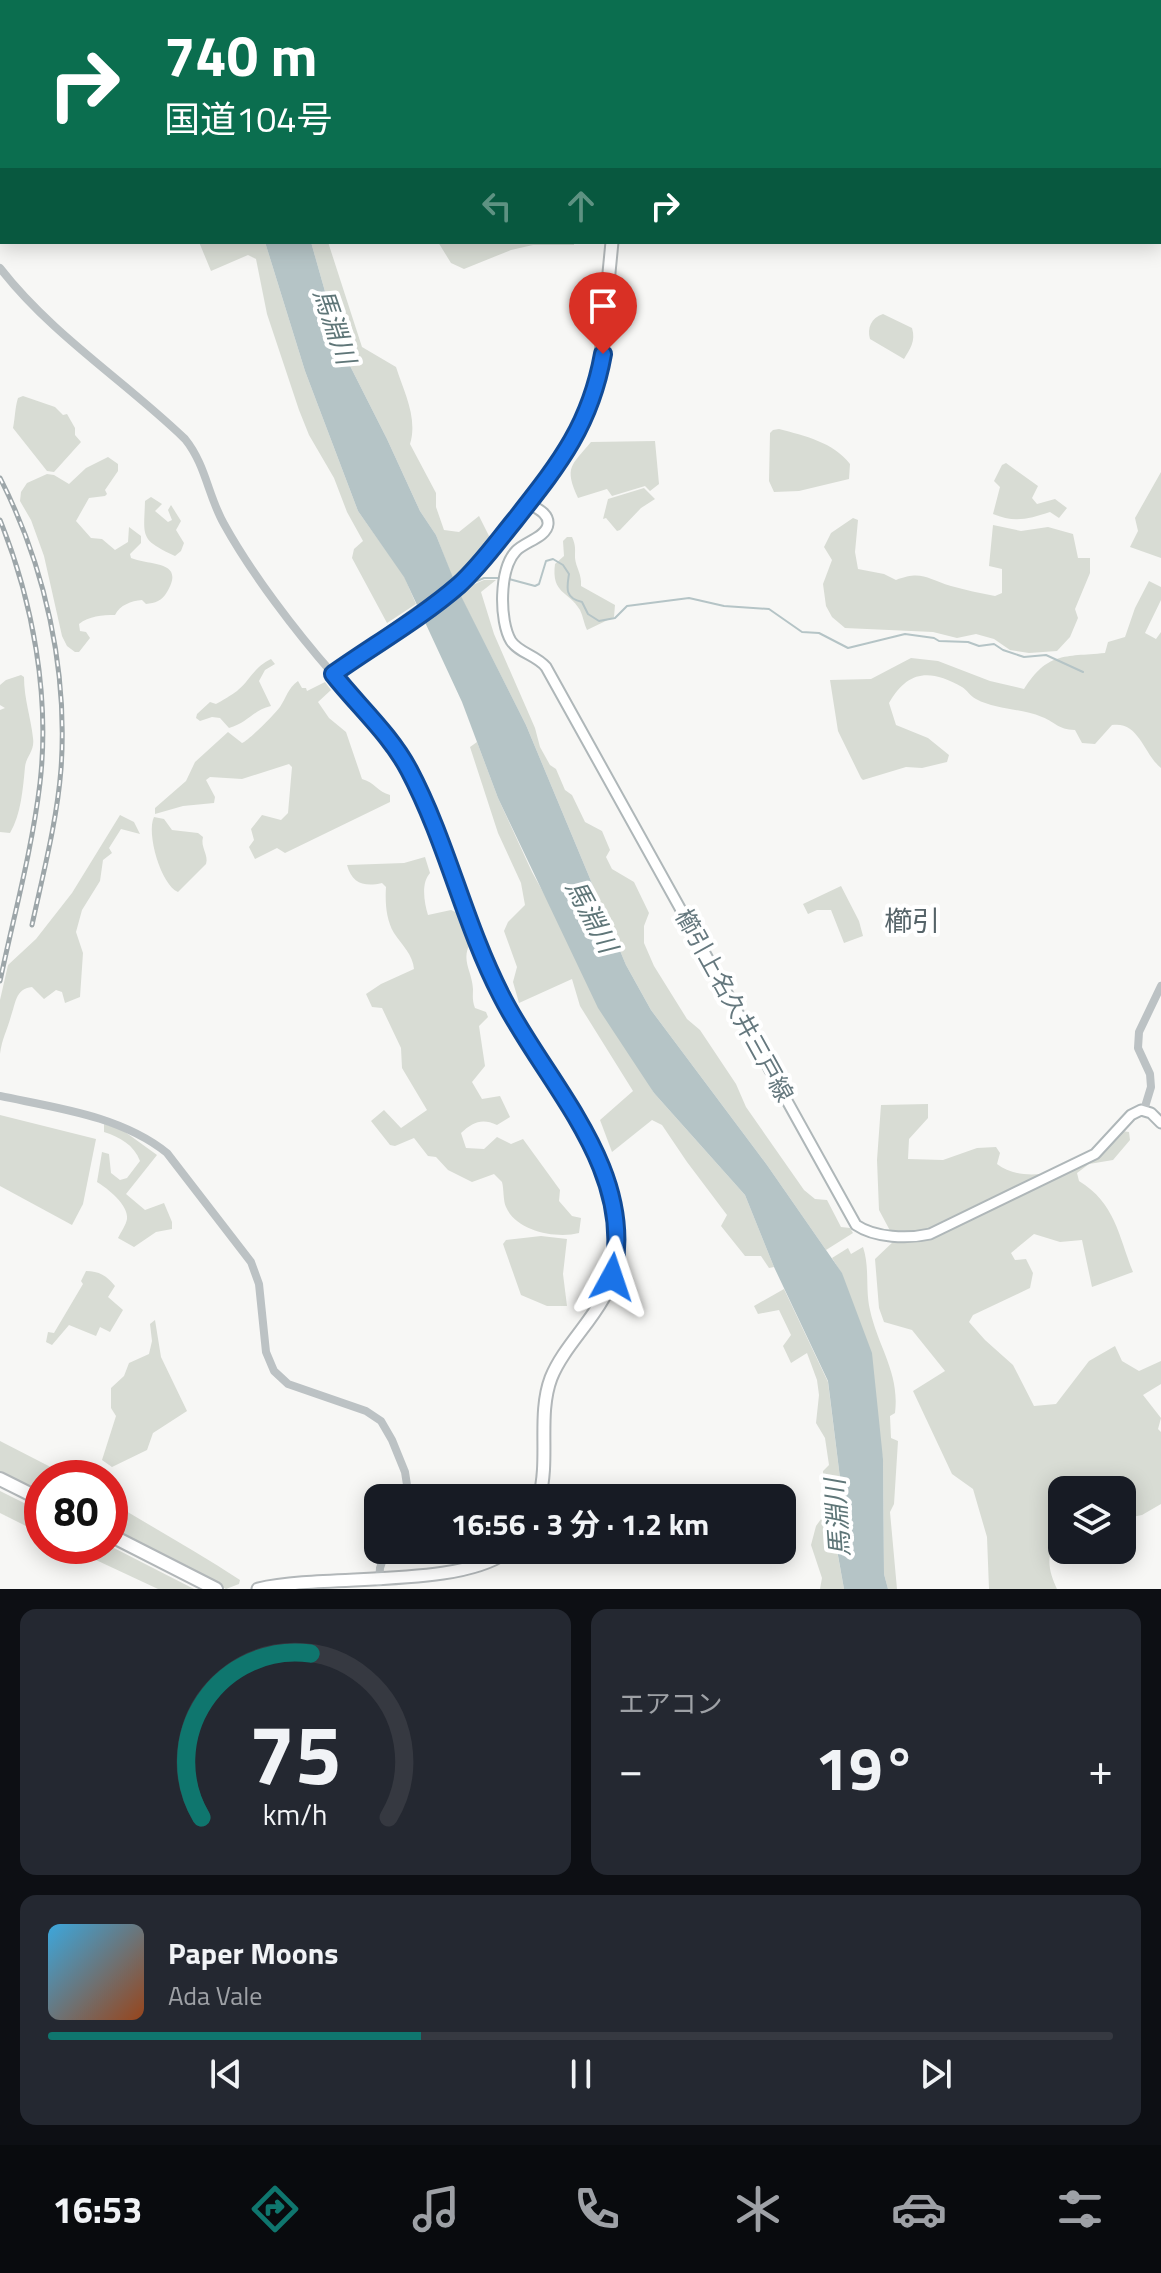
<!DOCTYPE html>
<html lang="ja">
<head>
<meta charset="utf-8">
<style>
  :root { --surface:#171b24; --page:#242831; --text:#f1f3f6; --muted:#9ea1a6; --line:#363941; --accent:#0f766e }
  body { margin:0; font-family:"Titillium Web","Noto Sans JP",sans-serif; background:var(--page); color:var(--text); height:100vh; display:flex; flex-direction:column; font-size:30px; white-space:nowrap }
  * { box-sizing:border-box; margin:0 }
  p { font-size:26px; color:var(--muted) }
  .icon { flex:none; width:44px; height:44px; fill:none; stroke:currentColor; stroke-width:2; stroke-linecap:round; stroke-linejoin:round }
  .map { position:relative; height:1589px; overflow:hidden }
  .side { display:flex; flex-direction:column; gap:20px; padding:20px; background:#0d0f14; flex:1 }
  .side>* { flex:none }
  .top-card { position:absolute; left:0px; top:0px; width:1162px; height:244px; box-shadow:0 4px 20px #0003; background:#0b6e4f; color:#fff; overflow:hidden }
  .tools { position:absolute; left:1048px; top:1476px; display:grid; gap:16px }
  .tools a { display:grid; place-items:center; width:88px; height:88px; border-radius:16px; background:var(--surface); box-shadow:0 4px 20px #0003; font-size:40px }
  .speed { position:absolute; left:24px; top:1460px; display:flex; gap:16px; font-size:40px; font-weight:700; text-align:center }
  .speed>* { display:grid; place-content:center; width:104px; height:104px; border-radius:50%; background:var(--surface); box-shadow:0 4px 20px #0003; line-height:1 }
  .speed .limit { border:12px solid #d22; background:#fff; color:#111 }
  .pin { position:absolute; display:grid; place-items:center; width:68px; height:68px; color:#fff; margin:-82px -34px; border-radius:50% 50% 50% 0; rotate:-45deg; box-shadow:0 0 8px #0007 }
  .pin .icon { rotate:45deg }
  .me { position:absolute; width:88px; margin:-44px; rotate:5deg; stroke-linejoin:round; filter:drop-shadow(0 0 6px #0008) }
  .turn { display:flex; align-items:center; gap:28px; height:168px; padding:0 32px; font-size:36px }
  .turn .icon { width:104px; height:104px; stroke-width:2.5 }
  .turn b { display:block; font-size:56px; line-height:68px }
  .lanes { display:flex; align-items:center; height:76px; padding:0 32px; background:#0003; justify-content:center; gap:40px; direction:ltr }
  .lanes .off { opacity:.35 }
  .big { font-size:60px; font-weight:700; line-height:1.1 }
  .side .card { flex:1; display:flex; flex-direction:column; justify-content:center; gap:12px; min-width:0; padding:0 28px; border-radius:16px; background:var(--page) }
  .side .dial { align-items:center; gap:0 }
  .dial svg { height:208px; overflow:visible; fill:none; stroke:var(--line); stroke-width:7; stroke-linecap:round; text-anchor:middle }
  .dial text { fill:var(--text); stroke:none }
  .song { display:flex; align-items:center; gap:24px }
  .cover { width:96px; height:96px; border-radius:12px; background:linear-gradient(135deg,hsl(200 70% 55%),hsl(20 70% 35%)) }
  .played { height:8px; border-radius:4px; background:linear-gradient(90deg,var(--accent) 35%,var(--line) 35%) }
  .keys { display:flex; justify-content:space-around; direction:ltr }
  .heat { display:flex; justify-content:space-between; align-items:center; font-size:44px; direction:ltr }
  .side .tiles { flex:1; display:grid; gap:20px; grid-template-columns:1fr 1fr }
  .card:last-child { grid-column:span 2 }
  .trip { position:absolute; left:364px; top:1484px; width:432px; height:80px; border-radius:16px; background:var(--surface); box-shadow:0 4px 20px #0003; font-weight:700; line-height:80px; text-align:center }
  .dock { display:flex; height:128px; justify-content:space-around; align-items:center; background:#090b0e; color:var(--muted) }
  .dock .icon { width:56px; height:56px }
  .dock .current { color:var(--accent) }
  .dock b { font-size:36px; color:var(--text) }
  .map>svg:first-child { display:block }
  .green { fill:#d8dcd4 }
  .water { fill:#b5c4c6 }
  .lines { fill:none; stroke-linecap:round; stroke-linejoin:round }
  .stream { stroke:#b5c4c6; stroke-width:2 }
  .secondary-casing { stroke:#afb7b9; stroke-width:13 }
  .trunk-casing { stroke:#b2b7b9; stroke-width:15 }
  .motorway-casing { stroke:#b2b7b9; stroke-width:16 }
  .tertiary { stroke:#bcc2c4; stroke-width:8 }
  .secondary { stroke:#fff; stroke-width:9 }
  .trunk { stroke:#fff; stroke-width:11 }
  .motorway { stroke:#fff; stroke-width:12 }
  .rail-casing { stroke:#9da6a9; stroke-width:5 }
  .rail { stroke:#fff; stroke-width:2; stroke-dasharray:6; stroke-linecap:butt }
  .route-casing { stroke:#114b97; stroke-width:20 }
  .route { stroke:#1a73e8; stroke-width:14 }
  .labels { text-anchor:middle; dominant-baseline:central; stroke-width:8; stroke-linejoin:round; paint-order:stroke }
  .street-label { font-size:24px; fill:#65787e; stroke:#fff }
  .water-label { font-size:26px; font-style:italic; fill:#5f7678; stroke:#fff }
  .quarter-label { font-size:28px; fill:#566469; stroke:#fff }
</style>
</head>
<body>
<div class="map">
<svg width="1161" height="1589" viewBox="0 0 1161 1589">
  <rect width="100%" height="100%" fill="#f7f7f5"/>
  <g class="green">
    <polygon points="199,242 265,242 305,371 358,511 404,576 416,604 387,623 352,558 354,549 363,541 347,512 334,478 309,435 299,410 267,314 256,259 248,255 211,271"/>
    <path d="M 311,242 L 328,242 L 362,347 L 396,367 C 404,392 418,418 410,444 L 436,493 L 436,507 L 444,530 L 459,532 L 479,516 L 490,538 L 471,577 L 455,584 L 436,535 L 420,511 L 387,439 L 341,348 Z"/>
    <polygon points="438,242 574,242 574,245 533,245 511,250 464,269 451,263"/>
    <path d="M 883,314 L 912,328 C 916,341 910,349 904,359 L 870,339 C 867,328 871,318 883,314 Z"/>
    <path d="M 23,396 L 55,407 L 63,415 L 67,414 L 75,428 L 75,435 L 81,442 L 54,472 L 47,471 L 13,428 C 15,419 15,407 18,398 Z"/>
    <path d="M 779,429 C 805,436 833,442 850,464 L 849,479 L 799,491 L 774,492 L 769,481 L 770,433 L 773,430 Z"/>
    <path d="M 655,441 L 659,484 L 650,491 L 645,486 L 612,496 L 607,489 L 578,498 C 564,467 571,466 591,442 Z"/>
    <path d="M 108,457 L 118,464 L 118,471 L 105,490 L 107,494 L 105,496 L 89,498 L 76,521 L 91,538 L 102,539 L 115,550 L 128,542 L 129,527 L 141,536 L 141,543 L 130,554 L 131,558 C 150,566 186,560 167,592 C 162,601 155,603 146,604 L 142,600 C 131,601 120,605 115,615 C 102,615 89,616 79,624 L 80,631 L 86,632 L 90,638 L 79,652 L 75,652 L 67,646 L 62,636 L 44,556 L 31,520 L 20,501 L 21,492 L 27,483 L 47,474 L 54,475 L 69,484 L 86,468 Z"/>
    <path d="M 1006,463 L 1038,486 L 1032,498 L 1037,504 L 1055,499 L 1067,508 L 1059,518 L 1050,512 C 1029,519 1014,523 993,514 L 1000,487 L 994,481 L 1002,465 Z"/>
    <polygon points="1161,472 1161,558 1130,547 1138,531 1135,518"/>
    <polygon points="644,488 655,499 641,508 620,530 617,531 606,518 603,519 608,499"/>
    <path d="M 151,497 L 162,504 L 155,511 L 168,522 L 172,520 L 168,510 L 171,505 L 181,521 L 176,530 L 184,543 L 181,551 L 175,556 C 139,539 144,537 145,501 Z"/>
    <path d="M 853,518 L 858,520 L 855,552 L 858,569 L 884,574 L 896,580 C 922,570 927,579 951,586 C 965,590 980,593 995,596 L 1002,593 L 1002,569 L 989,566 L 993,525 L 1021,531 L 1048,527 L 1073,534 L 1078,558 L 1090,558 L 1090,573 L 1075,609 L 1078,618 L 1070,637 L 1057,651 L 1029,653 L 1010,650 L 994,639 L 976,634 L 957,638 L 933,632 L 845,628 L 832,617 L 826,606 L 823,584 L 832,560 L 824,547 L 831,533 Z"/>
    <path d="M 567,537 L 572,537 C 576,546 575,549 575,558 C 576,568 582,574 581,586 L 615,605 L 614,617 L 587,630 C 584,624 583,616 580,610 C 569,591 551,594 555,564 L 564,556 L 563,541 Z"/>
    <polygon points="484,580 496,580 481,592 494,634 535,728 540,747 550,765 556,769 565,790 572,795 585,822 602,831 610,850 606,857 612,869 634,882 649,913 644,926 644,943 654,966 687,1019 700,1030 736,1084 746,1107 804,1190 815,1199 827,1200 841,1227 850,1228 853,1233 826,1250 767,1165 651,1010 626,965 526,725 458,591"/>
    <path d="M 1149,581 L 1161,587 L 1161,600 L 1145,633 L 1156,639 L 1161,632 L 1161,768 C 1143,753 1139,721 1112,725 L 1095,744 L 1082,743 L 1075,730 C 1057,729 1057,723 1042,717 C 1021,708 996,710 976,699 C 970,696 967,690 962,687 C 930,669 908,670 889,703 L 896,725 L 928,738 L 949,755 L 947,762 L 922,768 L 906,767 L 863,780 L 861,778 L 838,731 L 830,680 L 871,679 L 911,658 L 938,661 L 990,681 L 1024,689 C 1048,652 1063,657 1105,653 L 1108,642 L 1125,637 L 1135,608 Z"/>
    <path d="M 271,659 L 275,664 L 265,670 L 259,681 L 271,706 C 253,710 248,723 229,728 L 220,718 L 212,717 L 200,721 L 196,718 L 197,714 L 210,702 L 216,704 C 220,702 235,693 238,690 C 251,679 253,668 271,659 Z"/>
    <path d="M 21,675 L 24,677 C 24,699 31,718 33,738 C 35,751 26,756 25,767 C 23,788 21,815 10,833 L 0,832 L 0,710 L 5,708 L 0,705 L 0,685 L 6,680 Z"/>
    <path d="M 298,681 L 302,688 L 306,688 L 307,691 L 325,682 L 331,690 L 318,702 L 329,718 L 346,732 L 362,779 C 374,782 378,792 390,795 L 390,802 L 285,853 L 277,848 L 255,859 L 249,847 L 254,840 L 251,829 L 262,815 L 281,820 L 288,813 L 292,767 L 289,764 L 242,779 L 210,777 L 206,780 L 215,797 L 214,803 L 183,806 L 155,814 L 155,808 L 186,781 L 195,762 L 228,732 L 242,743 C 249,740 275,714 280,707 C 286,698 288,688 298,681 Z"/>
    <polygon points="477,742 498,798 532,872 654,1093 745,1195 774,1267 769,1268 761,1256 745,1256 721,1226 727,1215 687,1162 662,1125 652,1120 612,1152 600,1120 633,1091 580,1006 572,979 519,1003 513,982 517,967 504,931 508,922 525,905 521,883 498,833 470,747"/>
    <path d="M 120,815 L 134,822 L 140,834 L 121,829 L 109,848 L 112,853 L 103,860 L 100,881 L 82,910 L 76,932 L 83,953 L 80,997 L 65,1003 L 62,992 L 56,990 L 44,999 L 32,987 C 15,989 16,1003 11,1016 C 7,1031 2,1038 0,1054 L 0,1000 L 8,965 L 36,939 L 72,893 Z"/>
    <path d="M 154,817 L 164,819 L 172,830 L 198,833 L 203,837 C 200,847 209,855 206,864 L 178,892 C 161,885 146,833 154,817 Z"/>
    <path d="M 425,857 L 430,873 C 421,883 424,902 428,915 L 451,910 L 462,915 L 471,942 C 460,960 472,970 473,989 C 473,996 472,1000 475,1008 L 486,1012 L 488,1017 L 479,1026 L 485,1066 L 472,1082 L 482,1099 L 500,1096 L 510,1117 L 497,1125 C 482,1118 473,1122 461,1133 L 466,1148 L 484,1149 L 497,1137 L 511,1144 L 523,1139 L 560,1190 L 559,1201 L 572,1216 L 581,1218 L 579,1233 C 556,1239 516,1231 506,1207 C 503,1201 504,1189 502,1182 L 494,1174 L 472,1182 L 448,1170 L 436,1157 L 428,1156 L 414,1138 L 395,1146 L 390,1145 L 371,1121 L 384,1110 L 401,1128 L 427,1110 L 402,1068 L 401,1048 L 382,1008 L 372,1007 L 366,994 L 381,984 L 414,969 C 413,955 402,945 394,933 C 386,920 385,902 386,887 L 382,883 C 365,887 352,884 347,865 L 404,863 Z"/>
    <polygon points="841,886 859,921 863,936 844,943 831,910 817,910 808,914 803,904"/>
    <path d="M 928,1104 L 928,1118 L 909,1139 L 908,1159 L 943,1160 L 977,1148 L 996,1147 L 1000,1153 L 997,1164 C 1024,1185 1073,1171 1098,1152 C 1106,1146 1114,1138 1122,1131 L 1129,1132 L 1130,1140 L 1113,1160 L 1089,1164 L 1077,1173 L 1079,1181 C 1115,1203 1118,1234 1133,1272 L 1092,1287 L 1082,1240 L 1060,1242 L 1034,1234 L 1011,1253 L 1015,1260 L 1026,1259 L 1033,1273 L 1030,1288 L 973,1315 L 969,1322 L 985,1340 L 1013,1365 L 1034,1406 L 1056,1404 L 1089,1361 L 1115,1346 L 1122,1361 L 1139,1371 L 1161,1361 L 1161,1384 L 1143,1395 L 1161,1418 L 1158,1429 L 1161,1432 L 1161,1504 L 1142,1515 L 1122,1519 L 1122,1490 L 1062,1490 L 1062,1536 C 1044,1552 1048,1570 1057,1589 L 989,1589 L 987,1537 L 973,1489 L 952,1474 L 913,1391 L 945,1371 L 912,1330 L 884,1322 L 879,1308 L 875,1259 L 895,1240 L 879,1210 L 877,1160 L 881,1105 Z"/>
    <polygon points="0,1115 96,1139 83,1204 72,1225 0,1186"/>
    <path d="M 104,1124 L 121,1129 L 157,1155 L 126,1194 L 145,1210 L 164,1203 L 172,1222 L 172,1229 L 156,1232 L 134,1247 L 118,1238 C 121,1232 126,1225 127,1219 C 129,1205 107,1188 97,1182 L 102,1152 L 109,1154 L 111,1173 L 120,1180 L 127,1178 L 140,1161 C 134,1145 120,1137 104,1132 Z"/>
    <polygon points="541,1236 567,1239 563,1274 567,1306 547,1306 521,1295 503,1244 506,1240"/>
    <path d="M 863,1247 C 870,1268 865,1289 870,1310 C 878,1347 900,1373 895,1413 L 890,1416 L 891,1438 L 898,1441 L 894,1504 L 890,1512 L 897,1589 L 888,1589 L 884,1574 L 883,1459 L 842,1274 L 832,1258 L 848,1248 L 851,1254 Z"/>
    <path d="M 86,1271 C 99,1271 107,1276 115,1286 L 108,1297 L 123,1310 L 110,1332 L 100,1327 L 96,1336 L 69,1325 L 52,1345 L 46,1342 L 48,1332 L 54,1333 L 83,1284 L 81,1281 Z"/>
    <polygon points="784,1289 828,1382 842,1494 834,1534 844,1589 820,1589 822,1578 811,1545 816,1526 824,1515 823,1471 829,1465 825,1438 816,1423 819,1395 817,1380 807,1353 791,1363 783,1346 791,1335 779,1310 758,1314 754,1306"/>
    <polygon points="155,1320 161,1357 187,1411 153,1433 147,1450 112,1467 102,1460 116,1416 111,1408 111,1388 124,1376 129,1363 149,1354 152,1341 150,1324"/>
    <polygon points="0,1441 72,1478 42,1478 42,1495 0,1474"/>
    <polygon points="0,1491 42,1512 42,1534 0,1513"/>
    <path d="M 110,1501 C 153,1528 198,1552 240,1580 L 239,1584 L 226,1589 L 110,1530 Z"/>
    <polygon points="66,1546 110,1546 194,1589 158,1589"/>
  </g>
  <polygon class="water" points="265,242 311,242 341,348 387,439 420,511 436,535 458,590 526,725 626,965 651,1010 767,1165 842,1273 872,1353 883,1459 884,1574 888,1589 844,1589 834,1533 842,1494 828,1381 774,1267 745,1195 654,1093 598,1008 498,798 462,702 404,577 358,511 305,371"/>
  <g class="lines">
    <g class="stream">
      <path d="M 509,579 L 535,586 L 539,584 L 546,561 L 553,559 L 563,565 L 569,574 C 567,587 564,598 582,602 L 588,614 L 599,621 L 615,618 L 627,606 L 689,598 L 724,606 L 769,609 L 802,632 L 819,633 L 848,648 L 905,634 L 934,638 L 939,641 L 968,642 L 979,646 L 994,644 L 1003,650 L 1024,657 L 1046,655 L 1083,672"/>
      <polyline points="467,585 484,578 503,578"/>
    </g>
    <g class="secondary-casing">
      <path id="secondary" d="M 528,503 C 536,508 549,513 548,524 C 547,537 524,542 516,551 C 499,569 499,621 511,641 C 519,653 536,655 546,667 L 856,1225 C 875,1238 908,1239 930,1234 L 1095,1154 L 1131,1115 L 1141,1110 L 1151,1113 L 1161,1123"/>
    </g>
    <g class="trunk-casing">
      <g id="trunk">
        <polyline points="647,2 647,0"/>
        <path d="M 539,1498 C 550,1460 537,1415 551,1378 C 567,1338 612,1306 615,1262 C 623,1155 543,1083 500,994 C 465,921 447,841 409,769 C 390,733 358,706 333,674 L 467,578 L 562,459 L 583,424 L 599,375 L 612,242"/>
        <path d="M 258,1589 C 328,1573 460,1589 509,1550"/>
      </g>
    </g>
    <g class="motorway-casing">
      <g id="motorway">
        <polyline points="0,1479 42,1500"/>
        <polyline points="110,1535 216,1589"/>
      </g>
    </g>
    <g class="tertiary">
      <path d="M 0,268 C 52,335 125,381 185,439 C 206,465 208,496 224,524 C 251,573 296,632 333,674"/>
      <path d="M 0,1096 C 57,1108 121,1116 167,1153 L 251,1262 L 259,1284 L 266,1352 L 274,1371 L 288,1384 L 366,1411 L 381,1421 L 392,1440 L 405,1472 L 409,1498"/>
      <polyline points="1144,1110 1151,1087 1150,1074 1138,1048 1139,1032 1161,986"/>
      <polyline points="379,1582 380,1568 386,1550"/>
    </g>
    <use href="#secondary" class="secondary"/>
    <use href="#trunk" class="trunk"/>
    <use href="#motorway" class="motorway"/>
    <g class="rail-casing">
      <g id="rail">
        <path d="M 0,478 C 45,566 68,670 61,769 C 57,821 43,874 32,925"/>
        <path d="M 0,520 C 33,602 50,696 40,783 C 32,850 14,915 0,981"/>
      </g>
    </g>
    <use href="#rail" class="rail"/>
  </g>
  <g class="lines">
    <g class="route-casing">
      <path id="route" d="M 603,354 C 590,426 559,464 515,520 C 497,542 480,566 459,585 C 421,618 374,645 333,674 C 358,706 390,734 409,770 C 447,842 464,923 501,995 C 545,1083 638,1169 612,1277"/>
    </g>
    <use href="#route" class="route"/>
  </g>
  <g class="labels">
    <g class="street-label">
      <text transform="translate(735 1005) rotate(61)">櫛引上名久井三戸線</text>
    </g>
    <g class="water-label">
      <text transform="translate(335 326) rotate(71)">馬淵川</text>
      <text transform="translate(592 916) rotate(62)">馬淵川</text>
      <text transform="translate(837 1518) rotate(-94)">馬淵川</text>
    </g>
    <g class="quarter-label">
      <text x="912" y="920">櫛引</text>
    </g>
  </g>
</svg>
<div class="tools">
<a><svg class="icon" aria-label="layers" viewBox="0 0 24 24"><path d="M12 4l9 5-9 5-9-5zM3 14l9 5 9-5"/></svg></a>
</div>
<div class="speed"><div class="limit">80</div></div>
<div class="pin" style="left:603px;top:354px;background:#d93025"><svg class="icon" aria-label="arrive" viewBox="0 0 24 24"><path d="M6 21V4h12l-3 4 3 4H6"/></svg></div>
<svg class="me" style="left:612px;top:1277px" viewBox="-20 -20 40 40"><path d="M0-17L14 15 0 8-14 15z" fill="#1a73e8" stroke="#fff" stroke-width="4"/></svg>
<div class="trip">16:56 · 3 分 · 1.2 km</div>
<div class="top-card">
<div class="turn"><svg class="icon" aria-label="right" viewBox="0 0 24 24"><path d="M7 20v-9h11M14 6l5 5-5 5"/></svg><div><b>740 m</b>国道104号</div></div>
<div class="lanes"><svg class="icon off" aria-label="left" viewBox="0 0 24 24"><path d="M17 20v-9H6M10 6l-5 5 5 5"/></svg><svg class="icon off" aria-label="ahead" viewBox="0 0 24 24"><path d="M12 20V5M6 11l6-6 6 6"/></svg><svg class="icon" aria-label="right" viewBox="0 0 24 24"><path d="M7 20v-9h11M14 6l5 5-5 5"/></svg></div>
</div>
</div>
<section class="side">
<div class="tiles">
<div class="card dial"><svg viewBox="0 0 100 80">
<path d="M14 69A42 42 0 1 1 86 69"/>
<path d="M14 69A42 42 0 0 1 56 6" stroke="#0f766e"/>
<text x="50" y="56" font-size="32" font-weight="700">75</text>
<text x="50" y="72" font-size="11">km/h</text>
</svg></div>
<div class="card"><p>エアコン</p>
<div class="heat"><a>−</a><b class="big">19°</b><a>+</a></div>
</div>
<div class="card">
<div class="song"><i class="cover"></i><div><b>Paper Moons</b><p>Ada Vale</p></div></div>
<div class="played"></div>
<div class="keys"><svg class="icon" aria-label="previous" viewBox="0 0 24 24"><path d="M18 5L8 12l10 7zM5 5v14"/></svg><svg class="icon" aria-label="pause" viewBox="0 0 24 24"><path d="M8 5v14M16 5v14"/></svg><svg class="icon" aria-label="next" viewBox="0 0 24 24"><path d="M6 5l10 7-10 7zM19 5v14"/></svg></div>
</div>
</div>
</section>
<nav class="dock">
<b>16:53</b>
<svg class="icon current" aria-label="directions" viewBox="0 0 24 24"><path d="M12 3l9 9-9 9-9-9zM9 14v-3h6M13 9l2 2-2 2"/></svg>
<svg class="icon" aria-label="music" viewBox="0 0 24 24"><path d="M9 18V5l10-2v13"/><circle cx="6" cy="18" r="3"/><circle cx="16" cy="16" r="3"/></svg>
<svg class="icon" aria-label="phone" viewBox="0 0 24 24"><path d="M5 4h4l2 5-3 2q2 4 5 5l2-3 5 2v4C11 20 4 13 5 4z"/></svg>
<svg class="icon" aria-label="climate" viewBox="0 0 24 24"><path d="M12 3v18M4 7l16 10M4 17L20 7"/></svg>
<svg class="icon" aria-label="car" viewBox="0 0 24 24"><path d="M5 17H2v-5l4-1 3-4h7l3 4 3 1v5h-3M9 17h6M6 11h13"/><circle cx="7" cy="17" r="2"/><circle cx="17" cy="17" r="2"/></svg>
<svg class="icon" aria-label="filters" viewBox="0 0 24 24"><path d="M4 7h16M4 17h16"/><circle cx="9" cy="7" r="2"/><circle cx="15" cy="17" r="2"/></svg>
</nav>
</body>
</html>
